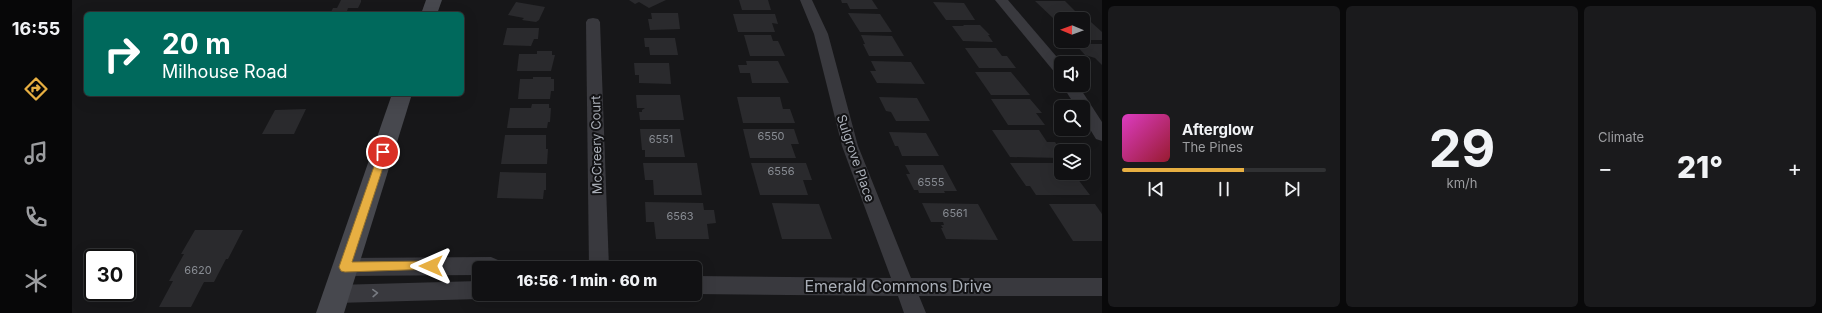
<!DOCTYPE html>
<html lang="en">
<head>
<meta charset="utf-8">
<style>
  :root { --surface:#111113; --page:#1a1a1c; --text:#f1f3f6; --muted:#9c9da0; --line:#303133; --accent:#e7af42 }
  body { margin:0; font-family:Inter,sans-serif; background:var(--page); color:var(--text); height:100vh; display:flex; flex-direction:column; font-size:15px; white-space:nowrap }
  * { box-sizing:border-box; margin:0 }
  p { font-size:13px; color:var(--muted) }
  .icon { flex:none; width:22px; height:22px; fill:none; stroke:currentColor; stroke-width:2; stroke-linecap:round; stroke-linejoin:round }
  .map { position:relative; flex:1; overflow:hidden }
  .drawer { display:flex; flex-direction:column; gap:6px; padding:6px; background:#09090a; width:720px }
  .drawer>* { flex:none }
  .guide { position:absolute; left:12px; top:12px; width:380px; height:84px; border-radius:6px; box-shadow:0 4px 16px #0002,0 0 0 1px var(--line); background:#00695c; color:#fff; overflow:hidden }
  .needle { width:26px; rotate:271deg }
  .fabs { position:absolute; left:982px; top:12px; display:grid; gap:8px }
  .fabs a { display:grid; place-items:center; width:36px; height:36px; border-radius:6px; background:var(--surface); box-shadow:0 4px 16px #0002,0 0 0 1px var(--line); font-size:20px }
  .speed { position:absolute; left:12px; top:249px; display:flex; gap:8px; font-size:20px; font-weight:700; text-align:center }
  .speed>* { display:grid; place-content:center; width:52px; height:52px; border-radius:50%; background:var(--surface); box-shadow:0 4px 16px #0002,0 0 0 1px var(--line); line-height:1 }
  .speed .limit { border:2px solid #111; border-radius:6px; background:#fff; color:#111 }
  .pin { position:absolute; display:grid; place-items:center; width:34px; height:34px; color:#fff; margin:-17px; border:2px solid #fff; border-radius:50%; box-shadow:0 1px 4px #0007 }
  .me { position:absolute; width:44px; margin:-22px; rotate:270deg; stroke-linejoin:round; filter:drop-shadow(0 0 3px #0008) }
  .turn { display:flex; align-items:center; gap:14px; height:84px; padding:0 12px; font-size:18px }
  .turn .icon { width:52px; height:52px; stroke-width:2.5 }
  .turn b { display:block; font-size:28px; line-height:34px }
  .big { font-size:30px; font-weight:800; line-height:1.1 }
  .drawer .widget { flex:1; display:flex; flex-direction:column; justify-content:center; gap:6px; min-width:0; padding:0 14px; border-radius:6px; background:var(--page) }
  .drawer .dial { align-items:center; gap:0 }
  .dial b { font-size:52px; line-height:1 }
  .song { display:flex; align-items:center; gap:12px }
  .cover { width:48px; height:48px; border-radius:6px; background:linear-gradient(135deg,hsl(310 70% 55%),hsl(350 70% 35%)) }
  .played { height:4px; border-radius:2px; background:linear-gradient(90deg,var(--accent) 60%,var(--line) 60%) }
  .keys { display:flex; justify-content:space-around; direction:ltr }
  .heat { display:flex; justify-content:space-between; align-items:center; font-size:22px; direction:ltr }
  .drawer .tiles { flex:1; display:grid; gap:6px; grid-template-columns:repeat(3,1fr) }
  .trip { position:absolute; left:400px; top:261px; width:230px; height:40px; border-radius:6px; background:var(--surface); box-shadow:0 4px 16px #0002,0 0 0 1px var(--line); font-weight:800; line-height:40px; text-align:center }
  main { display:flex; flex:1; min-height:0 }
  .menu { display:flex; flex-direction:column; width:72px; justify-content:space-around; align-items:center; background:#070708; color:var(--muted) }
  .menu .icon { width:28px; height:28px }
  .menu .active { color:var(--accent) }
  .menu b { font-size:18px; color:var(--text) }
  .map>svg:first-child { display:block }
  .building { fill:#2a2a2d }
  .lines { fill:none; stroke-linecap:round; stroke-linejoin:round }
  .street { fill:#39393e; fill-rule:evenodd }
  .secondary { fill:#47484e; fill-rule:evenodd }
  .oneway { stroke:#777a81 }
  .route { fill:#e7af42; stroke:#96722b }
  .labels { text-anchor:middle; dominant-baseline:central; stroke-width:4; stroke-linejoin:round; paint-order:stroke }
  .number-label { font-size:11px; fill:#898d94 }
  .street-label { font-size:13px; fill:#aaafb8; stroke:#121214 }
  .near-street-label { font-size:16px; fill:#aaafb8; stroke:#121214 }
</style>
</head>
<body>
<main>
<nav class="menu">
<b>16:55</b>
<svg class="icon active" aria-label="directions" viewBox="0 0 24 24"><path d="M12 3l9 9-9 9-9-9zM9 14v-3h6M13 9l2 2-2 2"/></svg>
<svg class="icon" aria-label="music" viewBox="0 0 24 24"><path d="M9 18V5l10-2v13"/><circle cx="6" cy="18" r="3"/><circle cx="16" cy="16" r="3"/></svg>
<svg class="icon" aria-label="phone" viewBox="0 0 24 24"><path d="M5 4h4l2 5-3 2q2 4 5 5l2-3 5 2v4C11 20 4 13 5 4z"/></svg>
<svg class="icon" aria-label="climate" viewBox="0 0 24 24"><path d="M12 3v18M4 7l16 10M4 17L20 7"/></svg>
</nav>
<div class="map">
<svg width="1030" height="313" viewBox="0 0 1030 313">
  <rect width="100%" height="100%" fill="#171719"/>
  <g class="building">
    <polygon points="269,0 289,0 289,2 286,8 276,8 274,14 258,14 261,8 265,8"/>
    <polygon points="557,0 594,0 577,8 567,2 563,4"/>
    <polygon points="667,0 696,0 699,10 670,10"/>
    <polygon points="769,0 800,0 806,9 778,9 775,3 770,3"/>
    <polygon points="963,1 993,1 1010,18 981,18"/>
    <polygon points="444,2 473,7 467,20 464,22 450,20 452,18 436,15"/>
    <polygon points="861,2 892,3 903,20 874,20"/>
    <polygon points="579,13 606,13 608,29 578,30 576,19 580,19"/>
    <polygon points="776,13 808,14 820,32 788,32"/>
    <polygon points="661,14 703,14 706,24 700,23 703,32 666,32"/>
    <polygon points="1011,22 1019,22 1030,32 1030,40 1011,40"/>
    <polygon points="891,25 908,25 918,35 916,35 921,42 891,41 880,26 892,26"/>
    <polygon points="435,28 467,28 466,39 462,39 459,46 431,45"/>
    <polygon points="672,35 699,35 701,41 706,41 708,45 713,56 678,56"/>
    <polygon points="789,35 820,36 832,56 797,56 791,44 793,44"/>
    <polygon points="572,38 603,38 606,55 578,55 577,47 573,47"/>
    <polygon points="1003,44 1030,44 1030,65 1023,58 1013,55"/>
    <polygon points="893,48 924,48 930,56 935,56 944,68 907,68"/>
    <polygon points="465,51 480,51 480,55 483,55 479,71 445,71 447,54 465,54"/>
    <polygon points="674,61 706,61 717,83 680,83 678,73 668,73 666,65 675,65"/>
    <polygon points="799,61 839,62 853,84 805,83 798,71 804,71"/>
    <polygon points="562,63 597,63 599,84 567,83 567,75 563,75"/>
    <polygon points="903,72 939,72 958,95 919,95"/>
    <polygon points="461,77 479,77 479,79 482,79 482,91 479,91 478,99 446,99 448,79 461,79"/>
    <polygon points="564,95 608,95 612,120 568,120 567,112 570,112 570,110 573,108 565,108"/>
    <polygon points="665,97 708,97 711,109 718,109 723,123 671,123"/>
    <polygon points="807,97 845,98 858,121 824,121 819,112 814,111"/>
    <polygon points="919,99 958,99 970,113 964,113 973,125 936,125"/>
    <polygon points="460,104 477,104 477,108 479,108 478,122 476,122 475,128 435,128 438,108 459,108"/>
    <polygon points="234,109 222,134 190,134 203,110"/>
    <polygon points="568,129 608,129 613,157 573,157 573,150 570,150"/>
    <polygon points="671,129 722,129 727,144 719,144 724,158 678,158"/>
    <polygon points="920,130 967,130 975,142 983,142 989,151 989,158 938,157"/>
    <polygon points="817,132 854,133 867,156 830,156 826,146 823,146"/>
    <polygon points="433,135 474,135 474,149 476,149 475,164 429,164"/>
    <polygon points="571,163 625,163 630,195 582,195 581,180 573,180"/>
    <polygon points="679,163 734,163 740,180 731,180 736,195 688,195"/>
    <polygon points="938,163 989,163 989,173 995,173 997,176 994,176 995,178 1005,178 1018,195 964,195 958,186 954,186"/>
    <polygon points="833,165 871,165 885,191 872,191 873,193 847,193 846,190 842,190 834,174 838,174"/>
    <polygon points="428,172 474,173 474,190 472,190 471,199 425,198"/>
    <polygon points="573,202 631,203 632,210 642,210 644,223 635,224 637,239 584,239 582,222 574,222"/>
    <polygon points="700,203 747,204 760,239 710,239"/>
    <polygon points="850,203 906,204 926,240 874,239 869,228 871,228 869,225 872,225 871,222 859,222"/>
    <polygon points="977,204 1023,204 1030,214 1030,241 1001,241"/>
    <polygon points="123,230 171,230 156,259 154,259 142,282 132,282 119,307 87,307 101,281 97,281 112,254 109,254"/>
  </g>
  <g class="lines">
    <g class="street">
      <polygon points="728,0 740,0 756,34 786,146 839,278 1030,278 1030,296 847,296 854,313 832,313 826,296 623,294 623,276 819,278 770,146 742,34"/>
      <polygon points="923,0 936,0 990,63 989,76 984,74"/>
      <polygon points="521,18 526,19 528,22 537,268 517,268 514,22 516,19"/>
      <polygon points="990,85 1006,85 1030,122 1030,141 1024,139 1011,118 1011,107 1004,107"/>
      <polygon points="419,257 426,260 431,268 407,268 407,275 273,276 266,273 263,267 266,261 273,258"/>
      <polygon points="407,281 407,294 415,294 414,297 407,299 264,303 257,301 254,294 257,287 264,285"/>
    </g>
    <g class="secondary">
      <polygon points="354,0 370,0 365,14 349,14"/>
      <polygon points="320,94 340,94 272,313 244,313"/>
    </g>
  </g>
  <defs><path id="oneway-chevron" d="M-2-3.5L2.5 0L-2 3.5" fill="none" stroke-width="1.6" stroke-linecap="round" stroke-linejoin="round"/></defs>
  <use class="oneway" href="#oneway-chevron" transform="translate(303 293) rotate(-2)"/>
  <polygon class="route" points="311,148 316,152 280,262 359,261 362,263 364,266 362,269 273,272 269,271 267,267 307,152"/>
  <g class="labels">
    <g class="number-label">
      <text x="699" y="136">6550</text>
      <text x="589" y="139">6551</text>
      <text x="709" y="171">6556</text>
      <text x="859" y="182">6555</text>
      <text x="883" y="213">6561</text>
      <text x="608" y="216">6563</text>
      <text x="126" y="270">6620</text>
    </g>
    <g class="street-label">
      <text transform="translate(524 145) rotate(-91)">McCreery Court</text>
      <text transform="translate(784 158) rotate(71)">Sulgrove Place</text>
    </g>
    <g class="near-street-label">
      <text x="826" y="286">Emerald Commons Drive</text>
    </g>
  </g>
</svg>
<div class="fabs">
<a><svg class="needle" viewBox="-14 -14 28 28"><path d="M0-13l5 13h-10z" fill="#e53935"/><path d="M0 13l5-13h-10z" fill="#9c9da0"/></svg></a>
<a><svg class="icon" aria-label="sound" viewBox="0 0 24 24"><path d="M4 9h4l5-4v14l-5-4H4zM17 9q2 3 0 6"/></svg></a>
<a><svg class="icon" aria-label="search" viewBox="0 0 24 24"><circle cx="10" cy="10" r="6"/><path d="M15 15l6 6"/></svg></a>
<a><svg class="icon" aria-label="layers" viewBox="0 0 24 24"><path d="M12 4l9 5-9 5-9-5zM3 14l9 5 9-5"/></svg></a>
</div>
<div class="speed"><div class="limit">30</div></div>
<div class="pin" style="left:311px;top:152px;background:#d93025"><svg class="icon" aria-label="arrive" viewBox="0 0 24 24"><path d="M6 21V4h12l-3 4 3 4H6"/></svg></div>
<svg class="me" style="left:359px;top:266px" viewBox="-20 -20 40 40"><path d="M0-17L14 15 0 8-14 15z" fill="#e7af42" stroke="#fff" stroke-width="4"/></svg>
<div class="trip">16:56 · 1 min · 60 m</div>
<div class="guide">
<div class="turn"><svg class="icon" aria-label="right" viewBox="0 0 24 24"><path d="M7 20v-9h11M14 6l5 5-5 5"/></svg><div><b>20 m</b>Milhouse Road</div></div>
</div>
</div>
<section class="drawer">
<div class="tiles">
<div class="widget">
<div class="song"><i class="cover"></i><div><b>Afterglow</b><p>The Pines</p></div></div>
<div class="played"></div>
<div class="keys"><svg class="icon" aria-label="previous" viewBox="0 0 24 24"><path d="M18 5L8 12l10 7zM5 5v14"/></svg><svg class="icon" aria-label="pause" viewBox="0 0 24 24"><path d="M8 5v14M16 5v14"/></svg><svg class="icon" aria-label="next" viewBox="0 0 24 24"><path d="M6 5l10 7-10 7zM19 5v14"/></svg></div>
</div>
<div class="widget dial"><b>29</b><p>km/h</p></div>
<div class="widget"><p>Climate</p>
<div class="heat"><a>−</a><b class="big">21°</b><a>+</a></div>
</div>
</div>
</section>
</main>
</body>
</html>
